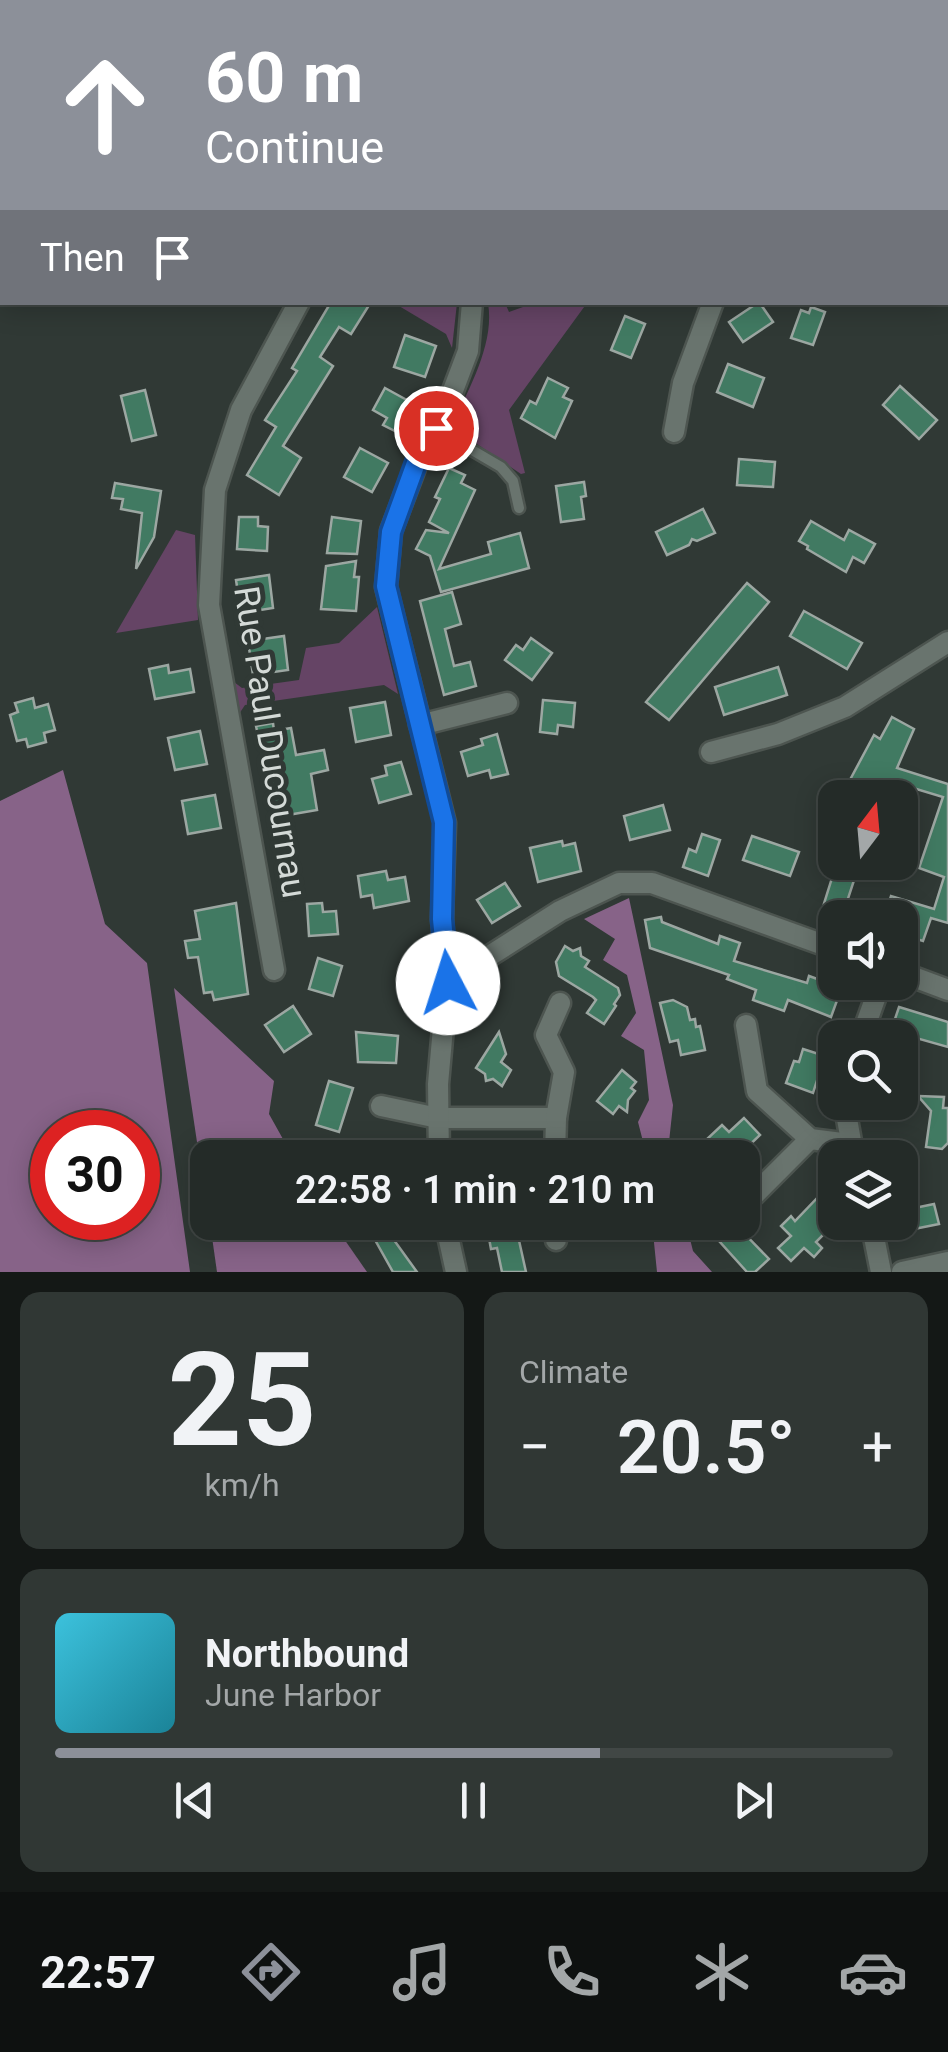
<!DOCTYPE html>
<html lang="en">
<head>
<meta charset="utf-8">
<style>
  :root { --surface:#242b28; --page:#303734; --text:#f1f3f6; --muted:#a3a7a8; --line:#414745; --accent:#8c9099 }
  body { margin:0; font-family:Roboto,sans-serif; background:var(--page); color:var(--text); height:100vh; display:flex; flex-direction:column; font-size:38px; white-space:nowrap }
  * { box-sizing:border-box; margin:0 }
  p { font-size:32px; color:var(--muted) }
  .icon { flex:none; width:55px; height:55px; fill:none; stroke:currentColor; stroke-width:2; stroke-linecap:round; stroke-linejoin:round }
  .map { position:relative; height:1272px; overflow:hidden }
  .side { display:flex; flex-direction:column; gap:20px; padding:20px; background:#141816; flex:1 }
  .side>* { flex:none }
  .hud { position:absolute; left:0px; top:0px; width:950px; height:305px; box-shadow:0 5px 25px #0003,0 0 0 2px var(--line); background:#8c9099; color:#fff; overflow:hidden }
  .needle { width:65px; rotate:16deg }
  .fabs { position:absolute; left:818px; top:780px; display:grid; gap:20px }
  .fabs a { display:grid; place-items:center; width:100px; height:100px; border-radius:20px; background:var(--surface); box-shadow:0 5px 25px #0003,0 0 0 2px var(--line); font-size:50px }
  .speed { position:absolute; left:30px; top:1110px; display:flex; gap:20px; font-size:50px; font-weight:700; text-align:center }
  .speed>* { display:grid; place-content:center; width:130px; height:130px; border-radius:50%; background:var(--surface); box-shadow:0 5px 25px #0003,0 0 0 2px var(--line); line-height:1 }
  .speed .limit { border:15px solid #d22; background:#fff; color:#111 }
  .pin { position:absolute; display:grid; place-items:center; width:85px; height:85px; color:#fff; margin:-42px; border:5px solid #fff; border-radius:50%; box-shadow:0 2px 10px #0007 }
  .me { position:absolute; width:110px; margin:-55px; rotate:355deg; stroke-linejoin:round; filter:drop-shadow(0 0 8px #0008) }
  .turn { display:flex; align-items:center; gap:35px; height:210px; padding:0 40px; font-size:45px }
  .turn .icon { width:130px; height:130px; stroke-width:2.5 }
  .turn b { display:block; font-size:70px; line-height:85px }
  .then { display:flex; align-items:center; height:95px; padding:0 40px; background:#0003; gap:20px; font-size:38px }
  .big { font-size:75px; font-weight:600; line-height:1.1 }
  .side .tile { flex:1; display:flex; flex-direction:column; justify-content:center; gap:15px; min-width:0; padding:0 35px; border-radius:20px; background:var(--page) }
  .side .dial { align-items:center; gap:0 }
  .dial b { font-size:130px; line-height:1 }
  .song { display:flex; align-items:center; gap:30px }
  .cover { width:120px; height:120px; border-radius:15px; background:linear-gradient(135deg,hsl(190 70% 55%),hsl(190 70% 35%)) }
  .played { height:10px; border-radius:5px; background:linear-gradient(90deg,var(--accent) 65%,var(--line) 65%) }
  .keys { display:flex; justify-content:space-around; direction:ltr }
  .heat { display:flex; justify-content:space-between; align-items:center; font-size:55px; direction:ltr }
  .side .tiles { flex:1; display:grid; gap:20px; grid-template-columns:1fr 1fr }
  .tile:last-child { grid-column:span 2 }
  .trip { position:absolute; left:190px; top:1140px; width:570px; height:100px; border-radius:20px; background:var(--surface); box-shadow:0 5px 25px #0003,0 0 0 2px var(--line); font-weight:600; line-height:100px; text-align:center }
  .tab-bar { display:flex; height:160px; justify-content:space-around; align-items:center; background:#0e1110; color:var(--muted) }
  .tab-bar .icon { width:70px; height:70px }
  .tab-bar .active { color:var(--accent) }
  .tab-bar b { font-size:45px; color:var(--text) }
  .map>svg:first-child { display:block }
  .green { fill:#654465 }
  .forest { fill:#876388; fill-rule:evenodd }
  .building { fill:#417a62; stroke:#9ca7a2; stroke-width:2.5 }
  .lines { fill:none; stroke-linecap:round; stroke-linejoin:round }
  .lane-casing { stroke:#4d5550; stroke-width:15 }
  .street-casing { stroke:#4d5550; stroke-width:25 }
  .secondary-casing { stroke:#4d5550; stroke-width:30 }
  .lane { stroke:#69746e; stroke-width:10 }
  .street { stroke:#69746e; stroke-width:20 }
  .secondary { stroke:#578c78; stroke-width:25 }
  .route-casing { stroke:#114b97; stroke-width:25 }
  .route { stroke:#1a73e8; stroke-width:18 }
  .labels { text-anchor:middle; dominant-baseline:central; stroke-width:10; stroke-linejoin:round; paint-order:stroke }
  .street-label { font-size:35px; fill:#d4dad7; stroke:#303935 }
</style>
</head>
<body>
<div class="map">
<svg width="948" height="1272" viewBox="0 0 948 1272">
  <rect width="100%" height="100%" fill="#303935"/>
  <g class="green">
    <polygon points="401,303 457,303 452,348 446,334 399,306"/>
    <path d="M 488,303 L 505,303 L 509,312 L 534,303 L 587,303 L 509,410 L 525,473 L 521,474 L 452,427 C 468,389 495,345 488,303 Z"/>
    <polygon points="176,530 195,535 198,620 116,633"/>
    <polygon points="377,607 398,694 384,685 245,705 239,714 234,682 242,688 299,680 306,648 339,643"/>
  </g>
  <g class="forest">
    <path d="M 63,770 L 105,924 L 147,963 L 190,1272 L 0,1272 L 0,801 ZM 52,1132 L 138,1132 L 138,1218 L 52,1218 Z"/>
    <polygon points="629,898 673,1105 669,1142 673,1157 647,1157 638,1122 649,1100 644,1050 621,1036 636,1013 627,975 603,960 615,939 584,919"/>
    <polygon points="174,988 274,1081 269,1114 293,1157 208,1158 207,1209"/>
    <polygon points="210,1223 333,1223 367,1272 217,1272"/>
    <polygon points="652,1223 686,1223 693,1251 712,1272 657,1272"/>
  </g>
  <g class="building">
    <polygon points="331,302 371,302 351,334 339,327 320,357 333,366 283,446 301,458 279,495 247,475 276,427 265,420 297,371 292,368"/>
    <polygon points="759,302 773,322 743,342 729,322"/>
    <polygon points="811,307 825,312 813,345 791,338 801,310 809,313"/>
    <polygon points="625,316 645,324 631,358 611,350"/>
    <polygon points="405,335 436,346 425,377 394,367"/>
    <polygon points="728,364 764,378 753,407 717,392"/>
    <polygon points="548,378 568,388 563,397 572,401 555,438 521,418 530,401 536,404"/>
    <polygon points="900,386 937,420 919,439 883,405"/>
    <polygon points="385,388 414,404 399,433 383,425 387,418 373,410"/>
    <polygon points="145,390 156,435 132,441 121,396"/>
    <polygon points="360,448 388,463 372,492 344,477"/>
    <polygon points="739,459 775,462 773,487 737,485"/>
    <polygon points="449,468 465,475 461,483 475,490 439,569 491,554 488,542 520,533 529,568 441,592 430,556 416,549 426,530 449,533 429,522 440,499 435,497"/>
    <polygon points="584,482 586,496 581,497 584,519 561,522 556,486"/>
    <polygon points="115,483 161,491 154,537 136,569 142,513 121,509 123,499 112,498"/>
    <polygon points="703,509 715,533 697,541 692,539 689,545 667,555 656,532"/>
    <polygon points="239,517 258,517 258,526 268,527 267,551 237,549"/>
    <polygon points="332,517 361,521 357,554 327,553"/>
    <polygon points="811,521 844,540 849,530 875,544 864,563 853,557 846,572 807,549 808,546 799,541"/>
    <polygon points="356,561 354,577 359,577 356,611 321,609 326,566"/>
    <polygon points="269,575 273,608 241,613 236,580"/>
    <polygon points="747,583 769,602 669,720 646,702"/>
    <polygon points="452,592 461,624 445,629 454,666 470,662 476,686 444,695 420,601"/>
    <polygon points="804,611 862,643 847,669 790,636"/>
    <polygon points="284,636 288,670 253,675 248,641"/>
    <polygon points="531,638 552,653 532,680 505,660 516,645 523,650"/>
    <polygon points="168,665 169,673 190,669 194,692 155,699 149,669"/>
    <polygon points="778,667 787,695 724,715 715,687"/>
    <polygon points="33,698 35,708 48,704 55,730 44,733 46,742 28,747 26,739 17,741 10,715 18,712 15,703"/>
    <polygon points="543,700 575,703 573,727 558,725 557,734 540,732"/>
    <polygon points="385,702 391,735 356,742 350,708"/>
    <polygon points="892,717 914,729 897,768 948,784 948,923 931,918 923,941 900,934 900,918 891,918 894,911 887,909 891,896 934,909 944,877 919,868 943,797 890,781 881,798 855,798 844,791 874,735 880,739"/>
    <polygon points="273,723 274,731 291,728 296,755 324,750 328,770 311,774 317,810 276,817 256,726"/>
    <polygon points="200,731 207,764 175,770 168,738"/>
    <polygon points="497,734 508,774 491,778 489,770 468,776 461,752 483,745 481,739"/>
    <polygon points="401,762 411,794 379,803 372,779 387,775 385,766"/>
    <polygon points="215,795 221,828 188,834 182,801"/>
    <polygon points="663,805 670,830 630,840 624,816"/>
    <polygon points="702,834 720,840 708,876 683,867 689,849 696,852"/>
    <polygon points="752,836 799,852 790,876 743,860"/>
    <polygon points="562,841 563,846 575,843 581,871 538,882 530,848"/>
    <polygon points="837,862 860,862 842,917 822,910"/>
    <polygon points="386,871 388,880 405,877 409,901 374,908 372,895 361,897 358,876"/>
    <polygon points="505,883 520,906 492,923 477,900"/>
    <polygon points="236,903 248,994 214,1000 212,992 204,993 198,957 188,958 185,941 200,939 195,911"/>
    <polygon points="322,903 323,912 336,911 338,934 309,936 307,904"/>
    <polygon points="661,917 662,922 718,944 720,936 740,943 734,961 807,983 809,976 820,980 822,976 843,984 831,1017 788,1000 784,1011 753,1000 756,990 727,979 729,975 650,948 645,920"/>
    <polygon points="565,946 573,951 580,948 581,956 589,961 585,967 618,988 620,995 614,1004 616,1006 604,1024 587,1013 596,1000 593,997 559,976 556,962"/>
    <polygon points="318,958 342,966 333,996 309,989"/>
    <polygon points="673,1000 687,1007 690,1020 695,1019 696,1027 700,1026 705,1050 681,1055 678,1040 670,1042 660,1003"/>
    <polygon points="293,1006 311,1034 284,1052 265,1025"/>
    <polygon points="899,1007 948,1022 948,1047 891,1031"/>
    <polygon points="356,1032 398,1036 396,1063 358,1062"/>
    <polygon points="499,1032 506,1054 501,1062 511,1070 502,1086 493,1079 486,1081 485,1074 476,1068"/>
    <polygon points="803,1049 825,1056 813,1093 786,1083 794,1061 799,1062"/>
    <polygon points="622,1070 636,1082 631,1088 635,1091 628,1100 627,1112 619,1106 613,1114 597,1101"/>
    <polygon points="329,1081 353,1088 339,1132 316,1125"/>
    <polygon points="918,1096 944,1097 943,1108 948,1108 948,1143 942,1149 926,1147 931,1111"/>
    <polygon points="744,1118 760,1135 736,1158 723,1158 706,1140 722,1125 729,1132"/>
    <polygon points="821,1194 835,1207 823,1223 826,1232 816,1242 822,1248 814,1257 804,1248 791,1261 778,1248 791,1236 781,1226 791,1216 795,1221"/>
    <polygon points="934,1204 939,1224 904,1231 900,1211"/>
    <polygon points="365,1222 381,1222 417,1272 393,1272"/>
    <polygon points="486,1222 511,1222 514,1237 518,1236 526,1272 502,1272 497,1248 491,1249"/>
    <polygon points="737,1226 769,1259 755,1272 747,1272 720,1242"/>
  </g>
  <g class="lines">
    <g class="lane-casing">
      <polyline id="lane" points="436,429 501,467 513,481 519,508"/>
    </g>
    <g class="street-casing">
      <g id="street">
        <polyline points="52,0 53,2"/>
        <polyline points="349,0 350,2"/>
        <polyline points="614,2 616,0"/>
        <polyline points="908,2 911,0"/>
        <polyline points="674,432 683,383 713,302"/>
        <polyline points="420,725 507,703"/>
        <polyline points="711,752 778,734 845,707 948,642"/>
        <polyline points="274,970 209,605 215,490 241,410 299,302"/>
        <polyline points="900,972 948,990"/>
        <polyline points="447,983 560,911 619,883 652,883 835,949"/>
        <polyline points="746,1025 757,1091 810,1139 850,1144"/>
        <polyline points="861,1038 881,982"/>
        <polyline points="844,1102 854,1158"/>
        <polyline points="381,1106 438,1118 556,1118 555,1158"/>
        <polyline points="556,1118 564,1072 546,1035 560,1003"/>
        <polyline points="439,1158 438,1084 447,983 442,919 445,823 386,587 391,531 417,463 446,409 468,351 472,302"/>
        <polyline points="752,1197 810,1139"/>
        <polyline points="445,1222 456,1272"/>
        <polyline points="556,1222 556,1240"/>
        <polyline points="871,1222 881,1272"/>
        <polyline points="902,1272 948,1262"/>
      </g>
    </g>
    <g class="secondary-casing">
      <g id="secondary">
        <polyline points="930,0 932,2"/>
        <polyline points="948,17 948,18"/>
      </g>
    </g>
    <use href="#lane" class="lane"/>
    <use href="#street" class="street"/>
    <use href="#secondary" class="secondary"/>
  </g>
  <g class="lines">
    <g class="route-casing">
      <polyline id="route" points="436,428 416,463 391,532 386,586 444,822 442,919 448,983"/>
    </g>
    <use href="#route" class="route"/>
  </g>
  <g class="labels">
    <g class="street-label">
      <text transform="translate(270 742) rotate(81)">Rue Paul Ducournau</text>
    </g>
  </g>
</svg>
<div class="fabs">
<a><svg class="needle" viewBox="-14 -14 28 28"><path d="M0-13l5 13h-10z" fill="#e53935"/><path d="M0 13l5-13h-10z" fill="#a3a7a8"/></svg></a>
<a><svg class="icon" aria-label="sound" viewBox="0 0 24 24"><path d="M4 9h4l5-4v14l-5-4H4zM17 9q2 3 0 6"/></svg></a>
<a><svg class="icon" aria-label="search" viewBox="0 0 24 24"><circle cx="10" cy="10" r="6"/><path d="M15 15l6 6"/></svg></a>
<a><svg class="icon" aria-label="layers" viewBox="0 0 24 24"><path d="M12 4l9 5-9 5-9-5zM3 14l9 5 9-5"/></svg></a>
</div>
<div class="speed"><div class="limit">30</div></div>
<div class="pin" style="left:436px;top:428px;background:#d93025"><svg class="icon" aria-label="arrive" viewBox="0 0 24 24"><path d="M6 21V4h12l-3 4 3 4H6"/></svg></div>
<svg class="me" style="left:448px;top:983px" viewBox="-20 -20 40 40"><circle r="19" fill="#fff"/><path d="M0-13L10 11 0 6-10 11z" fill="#1a73e8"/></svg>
<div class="trip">22:58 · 1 min · 210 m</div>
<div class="hud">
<div class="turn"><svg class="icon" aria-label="ahead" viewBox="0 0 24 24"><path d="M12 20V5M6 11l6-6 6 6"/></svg><div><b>60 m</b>Continue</div></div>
<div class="then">Then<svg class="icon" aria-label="arrive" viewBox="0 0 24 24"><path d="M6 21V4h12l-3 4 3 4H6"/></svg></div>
</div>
</div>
<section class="side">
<div class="tiles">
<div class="tile dial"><b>25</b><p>km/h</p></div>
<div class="tile"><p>Climate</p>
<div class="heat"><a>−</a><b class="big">20.5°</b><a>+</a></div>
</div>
<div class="tile">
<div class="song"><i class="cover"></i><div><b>Northbound</b><p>June Harbor</p></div></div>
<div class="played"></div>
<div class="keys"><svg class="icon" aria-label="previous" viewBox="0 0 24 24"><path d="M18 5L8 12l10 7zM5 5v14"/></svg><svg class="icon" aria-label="pause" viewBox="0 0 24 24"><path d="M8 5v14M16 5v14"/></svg><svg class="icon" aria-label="next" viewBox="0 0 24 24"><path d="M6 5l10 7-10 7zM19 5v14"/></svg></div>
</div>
</div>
</section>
<nav class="tab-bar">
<b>22:57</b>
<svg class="icon active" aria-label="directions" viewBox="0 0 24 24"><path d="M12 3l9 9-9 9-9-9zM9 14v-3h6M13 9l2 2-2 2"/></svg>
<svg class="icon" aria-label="music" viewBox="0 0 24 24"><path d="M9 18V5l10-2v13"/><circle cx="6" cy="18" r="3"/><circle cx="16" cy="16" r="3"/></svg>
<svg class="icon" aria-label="phone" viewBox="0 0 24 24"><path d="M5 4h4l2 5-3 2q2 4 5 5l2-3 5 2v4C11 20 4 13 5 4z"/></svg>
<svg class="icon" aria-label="climate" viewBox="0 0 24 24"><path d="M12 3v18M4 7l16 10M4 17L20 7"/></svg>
<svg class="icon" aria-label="car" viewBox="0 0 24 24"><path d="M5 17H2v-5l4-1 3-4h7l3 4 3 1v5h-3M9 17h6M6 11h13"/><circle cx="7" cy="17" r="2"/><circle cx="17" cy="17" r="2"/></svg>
</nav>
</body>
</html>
